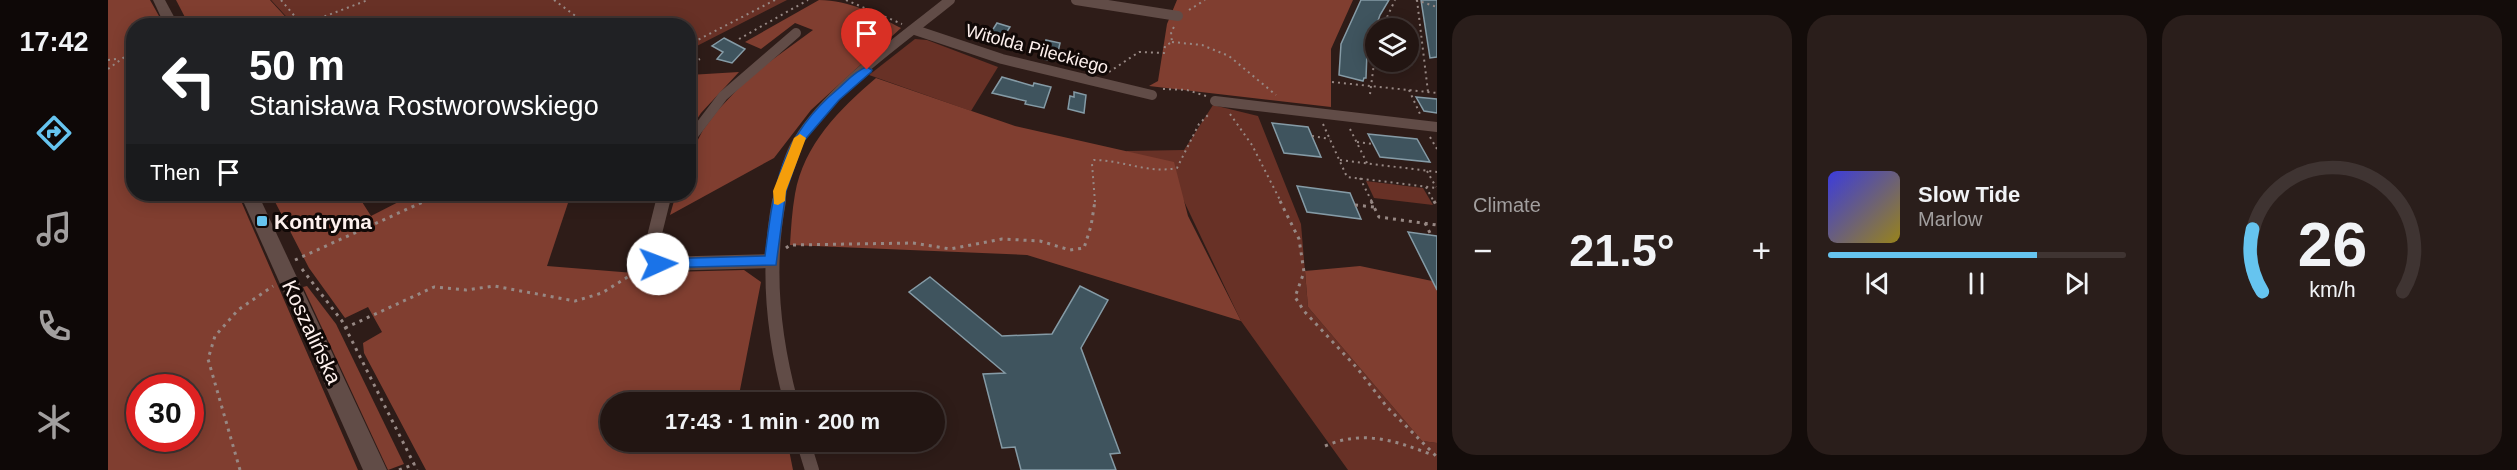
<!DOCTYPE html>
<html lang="en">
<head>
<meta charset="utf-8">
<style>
  :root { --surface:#221512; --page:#2a1e1b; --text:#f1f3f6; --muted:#a29f9f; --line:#3f3432; --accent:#66c4ef }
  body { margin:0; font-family:Arial,sans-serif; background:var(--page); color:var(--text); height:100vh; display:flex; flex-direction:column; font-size:22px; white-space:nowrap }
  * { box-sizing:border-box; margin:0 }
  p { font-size:20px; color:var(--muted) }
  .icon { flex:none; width:33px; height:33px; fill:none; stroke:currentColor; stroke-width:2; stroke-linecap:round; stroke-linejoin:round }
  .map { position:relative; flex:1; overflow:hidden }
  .drawer { display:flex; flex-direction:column; gap:15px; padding:15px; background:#130c0a; width:1080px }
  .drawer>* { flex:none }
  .banner { position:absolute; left:18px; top:18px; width:570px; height:183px; border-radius:24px; box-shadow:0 3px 15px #0003,0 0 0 2px var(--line); background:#202124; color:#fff; overflow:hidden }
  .controls { position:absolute; left:1257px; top:18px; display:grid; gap:12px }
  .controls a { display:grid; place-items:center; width:54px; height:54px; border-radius:50%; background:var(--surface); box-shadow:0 3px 15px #0003,0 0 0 2px var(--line); font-size:30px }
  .speed { position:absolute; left:18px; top:374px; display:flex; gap:12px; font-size:30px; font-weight:700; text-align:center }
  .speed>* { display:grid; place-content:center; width:78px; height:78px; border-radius:50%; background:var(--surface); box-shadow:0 3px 15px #0003,0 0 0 2px var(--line); line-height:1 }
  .speed .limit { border:9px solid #d22; background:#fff; color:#111 }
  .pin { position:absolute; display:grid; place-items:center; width:51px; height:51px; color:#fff; margin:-62px -26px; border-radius:50% 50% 50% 0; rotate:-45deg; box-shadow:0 0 6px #0007 }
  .pin .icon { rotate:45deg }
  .me { position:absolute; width:66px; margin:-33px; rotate:88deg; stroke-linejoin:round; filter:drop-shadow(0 0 4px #0008) }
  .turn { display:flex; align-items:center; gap:21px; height:126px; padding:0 24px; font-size:27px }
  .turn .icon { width:78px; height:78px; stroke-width:2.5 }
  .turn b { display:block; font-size:42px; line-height:51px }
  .then { display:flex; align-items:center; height:57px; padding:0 24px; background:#0003; gap:12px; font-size:22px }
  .big { font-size:45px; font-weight:700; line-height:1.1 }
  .drawer .tile { flex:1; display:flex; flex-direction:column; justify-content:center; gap:9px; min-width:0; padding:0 21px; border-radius:24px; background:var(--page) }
  .drawer .dial { align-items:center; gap:0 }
  .dial svg { height:156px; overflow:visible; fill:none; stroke:var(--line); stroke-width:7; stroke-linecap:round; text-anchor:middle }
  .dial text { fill:var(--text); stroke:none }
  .song { display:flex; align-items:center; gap:18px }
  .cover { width:72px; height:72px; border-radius:9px; background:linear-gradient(135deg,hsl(240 70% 55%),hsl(50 70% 35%)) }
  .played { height:6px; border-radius:3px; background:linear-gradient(90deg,var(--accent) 70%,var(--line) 70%) }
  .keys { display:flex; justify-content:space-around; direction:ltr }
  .heat { display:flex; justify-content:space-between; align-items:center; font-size:33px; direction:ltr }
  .drawer .tiles { flex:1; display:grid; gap:15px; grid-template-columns:repeat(3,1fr) }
  .trip { position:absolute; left:492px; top:392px; width:345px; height:60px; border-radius:30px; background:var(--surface); box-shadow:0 3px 15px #0003,0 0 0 2px var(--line); font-weight:700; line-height:60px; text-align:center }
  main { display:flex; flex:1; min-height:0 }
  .menu { display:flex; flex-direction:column; width:108px; justify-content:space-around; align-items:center; background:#0e0807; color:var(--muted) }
  .menu .icon { width:42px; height:42px }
  .menu .active { color:var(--accent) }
  .menu b { font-size:27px; color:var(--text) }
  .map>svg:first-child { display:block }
  .green { fill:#683126 }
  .forest { fill:#803e30; fill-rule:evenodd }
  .building { fill:#3f545e; stroke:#859ba6; stroke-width:1.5 }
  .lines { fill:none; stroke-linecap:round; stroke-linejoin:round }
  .path-far1 { stroke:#978884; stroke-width:2; stroke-dasharray:2 4; stroke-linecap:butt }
  .path { stroke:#978884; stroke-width:3; stroke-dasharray:3 5; stroke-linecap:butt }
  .street-far1 { stroke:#614c47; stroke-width:10 }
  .street { stroke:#614c47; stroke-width:14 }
  .secondary { fill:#614c47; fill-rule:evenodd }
  .route { fill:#1a73e8; stroke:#114b97; stroke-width:1.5 }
  .slow { fill:#f59e0b }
  .poi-dot { fill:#66c4ef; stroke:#110907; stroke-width:2 }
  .labels { text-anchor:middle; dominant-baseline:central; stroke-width:6; stroke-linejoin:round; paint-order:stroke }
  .far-street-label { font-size:18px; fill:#fef1ee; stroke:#110907 }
  .poi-label { font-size:21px; font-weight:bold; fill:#fef1ee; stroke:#110907; text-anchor:start }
  .street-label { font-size:21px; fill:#fef1ee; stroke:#110907 }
</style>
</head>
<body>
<main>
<nav class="menu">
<b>17:42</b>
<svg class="icon active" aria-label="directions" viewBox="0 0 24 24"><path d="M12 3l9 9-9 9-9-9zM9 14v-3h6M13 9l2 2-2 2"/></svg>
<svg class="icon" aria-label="music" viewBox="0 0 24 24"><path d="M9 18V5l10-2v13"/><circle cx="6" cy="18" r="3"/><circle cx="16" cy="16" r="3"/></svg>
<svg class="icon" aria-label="phone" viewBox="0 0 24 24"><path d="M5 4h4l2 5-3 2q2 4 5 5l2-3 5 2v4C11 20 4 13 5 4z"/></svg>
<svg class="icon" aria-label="climate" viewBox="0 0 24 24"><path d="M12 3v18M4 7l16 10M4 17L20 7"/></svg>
</nav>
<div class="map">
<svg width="1329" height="470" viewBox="0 0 1329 470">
  <rect width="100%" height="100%" fill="#2e1c18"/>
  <g class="green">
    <polygon points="163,0 679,0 581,50 580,26 186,25"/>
    <polygon points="807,39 819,40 890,67 863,111 761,75"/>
    <polygon points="1105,105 1150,116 1193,224 1200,307 1314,441 1329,443 1329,470 1240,470 1133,321 1074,197 1018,151 1076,150"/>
    <polygon points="1258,181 1315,188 1325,205 1266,198"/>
  </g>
  <g class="forest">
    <path d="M 0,0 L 42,0 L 56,25 L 26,26 L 26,194 L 130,194 L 250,470 L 0,470 ZM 32,387 L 82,387 L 82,438 L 32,438 Z"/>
    <polygon points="68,0 162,0 185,25 81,25"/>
    <path d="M 711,0 C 742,0 766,14 793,28 L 703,110 L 666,158 L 562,215 L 568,194 L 580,194 L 581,157 L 595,130 L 610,110 L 642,76 L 705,30 L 687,23 L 653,49 L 637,42 Z"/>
    <polygon points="1069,0 1245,0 1223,49 1223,107 1041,86 1050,81 1059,24"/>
    <polygon points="631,72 593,113 581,131 581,75"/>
    <path d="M 768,78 L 907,126 L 1066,162 L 1080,216 L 1133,321 L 919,255 L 682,245 C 683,228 684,211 687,194 C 696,144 731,110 768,78 Z"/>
    <polygon points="163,194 249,194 263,216 306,194 463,194 439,266 526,273 636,270 653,282 631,395 637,402 502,402 502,441 673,441 681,450 685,470 318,470 256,353 255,343 274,332 260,307 237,318 201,268"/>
    <polygon points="1252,266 1329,282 1329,443 1314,441 1200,307 1197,271"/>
    <polygon points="199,286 228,324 296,464 280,470 195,287"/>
  </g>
  <g class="building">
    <polygon points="1253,0 1281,0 1272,15 1259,52 1258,78 1256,78 1255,81 1231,75 1233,44"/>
    <polygon points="1313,0 1329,0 1329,57 1322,58"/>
    <polygon points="889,23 902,27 893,41 880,37"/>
    <polygon points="616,38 637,49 624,63 609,59 615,52 604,46"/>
    <polygon points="938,40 952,43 948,61 935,59"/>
    <polygon points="894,77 925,86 926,83 943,87 936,108 917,104 918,101 884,93"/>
    <polygon points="966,92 978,95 976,113 960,109 962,96 966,97"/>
    <polygon points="1308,97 1329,99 1329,113 1316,111"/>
    <polygon points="1164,123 1200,127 1213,157 1176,153"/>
    <polygon points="1260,134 1309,139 1322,162 1272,157"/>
    <polygon points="1189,186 1242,193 1253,219 1199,212"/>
    <polygon points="1300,232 1329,236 1329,290"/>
    <polygon points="822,277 894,336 944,334 972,286 1000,300 973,348 1012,453 1002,454 1008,470 913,470 907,447 894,448 875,374 897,373 801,292"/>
  </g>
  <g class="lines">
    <g class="path-far1">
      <polyline points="173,0 195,26"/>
      <polyline points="446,0 481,26"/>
      <polyline points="738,0 794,24"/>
      <polyline points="1308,0 1329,7"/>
      <polyline points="1309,0 1320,92"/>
      <polyline points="1081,10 1097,0"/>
      <polyline points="194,25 260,0"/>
      <polyline points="1274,28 1287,0"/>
      <polyline points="631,39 700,0"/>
      <polyline points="1064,42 1094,45 1121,56 1168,95"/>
      <polyline points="580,45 667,0"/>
      <polyline points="0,60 9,59"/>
      <polyline points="580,65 592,59"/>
      <polyline points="0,69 26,50"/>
      <polyline points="1001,72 1031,52 1056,53 1057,46 1064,42 1063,32 1066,27"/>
      <polyline points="1224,82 1329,93"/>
      <polyline points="1055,89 1079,90 1098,96"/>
      <polyline points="1301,90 1312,114"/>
      <polyline points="1262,94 1268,48"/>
      <polyline points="1122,114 1144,145 1173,202"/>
      <polyline points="1215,124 1239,177 1329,188"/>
      <polyline points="1242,129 1259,163"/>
      <polyline points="1204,136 1222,139"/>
      <polyline points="1322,137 1329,149"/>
      <polyline points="1249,142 1265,144"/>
      <polyline points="1232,160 1329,172"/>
      <polyline points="1319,171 1328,187"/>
      <polyline points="1252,178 1264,202"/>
      <polyline points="1318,187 1326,202"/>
      <polyline points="314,202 332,194"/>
      <path d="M 987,202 L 984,164 L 986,160 C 1015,160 1040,174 1069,168 L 1091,124 L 1102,113"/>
    </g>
    <g class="path">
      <polyline points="1172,201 1191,239 1196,272 1187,297 1196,311 1249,368 1279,407 1329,457"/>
      <polyline points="1263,201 1271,217 1329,225"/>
      <polyline points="1326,201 1329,207"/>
      <polyline points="1247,205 1266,207"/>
      <polyline points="1317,223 1323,235"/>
      <polyline points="678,248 682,245 805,243 842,249 894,239 932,241 962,250 976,248 983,226 987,201"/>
      <polyline points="187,260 317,201"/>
      <polyline points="194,269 234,321 309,470"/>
      <polyline points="237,328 326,287 358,290 386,286 467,301 494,293 534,268"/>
      <path d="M 1217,446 C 1254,430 1286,440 1322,454"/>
      <polyline points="132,470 100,359 107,336 130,310 165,286"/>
      <polyline points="291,470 307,464"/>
    </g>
    <g class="street-far1">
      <polyline points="968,0 1070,16"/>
      <polyline points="807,30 894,59 1044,95"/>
      <polyline points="1107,101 1329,127"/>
      <polyline points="580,142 615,96 688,33"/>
      <polyline points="555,202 557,194"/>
      <path d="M 671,202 C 674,183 679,158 690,141 C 723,87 793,40 842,0"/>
    </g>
    <g class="street">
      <polyline points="555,201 542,253 543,261 550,264 663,261"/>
      <path d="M 671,201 C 658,269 665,336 683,402"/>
      <polyline points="695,441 704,470"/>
    </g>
    <g class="secondary">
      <polygon points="45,0 57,0 71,26 57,26"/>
      <polygon points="132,194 150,194 279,470 255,470"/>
    </g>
  </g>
  <path class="route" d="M 759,67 L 764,70 L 763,72 L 731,100 L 695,142 L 678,191 L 668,265 L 545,268 L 543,264 L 545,261 L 550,259 L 657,256 C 666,185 672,137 730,89 C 738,82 748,70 759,67 Z"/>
  <polygon class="slow" points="692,134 698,138 678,191 677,201 670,205 666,204 665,191 686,138"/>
  <rect class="poi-dot" x="148" y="215" width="12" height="12" rx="3"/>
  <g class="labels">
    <g class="far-street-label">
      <text transform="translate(929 49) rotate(15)">Witolda Pileckiego</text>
    </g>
    <g class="poi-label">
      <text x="166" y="221">Kontryma</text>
    </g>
    <g class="street-label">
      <text transform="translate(204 332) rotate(65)">Koszalińska</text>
    </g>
  </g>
</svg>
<div class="controls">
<a><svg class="icon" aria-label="layers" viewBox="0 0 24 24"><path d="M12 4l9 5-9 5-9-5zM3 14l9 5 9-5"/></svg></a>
</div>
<div class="speed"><div class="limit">30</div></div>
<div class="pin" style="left:759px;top:70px;background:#d93025"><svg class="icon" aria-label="arrive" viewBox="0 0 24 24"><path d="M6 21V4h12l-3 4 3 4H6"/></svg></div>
<svg class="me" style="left:550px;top:264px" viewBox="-20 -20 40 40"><circle r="19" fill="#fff"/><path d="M0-13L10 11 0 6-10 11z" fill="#1a73e8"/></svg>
<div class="trip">17:43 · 1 min · 200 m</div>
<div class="banner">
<div class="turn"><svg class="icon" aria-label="left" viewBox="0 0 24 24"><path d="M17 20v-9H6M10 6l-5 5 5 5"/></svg><div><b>50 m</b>Stanisława Rostworowskiego</div></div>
<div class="then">Then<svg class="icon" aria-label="arrive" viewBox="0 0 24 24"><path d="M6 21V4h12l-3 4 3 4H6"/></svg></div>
</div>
</div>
<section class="drawer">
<div class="tiles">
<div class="tile"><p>Climate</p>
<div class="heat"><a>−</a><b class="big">21.5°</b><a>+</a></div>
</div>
<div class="tile">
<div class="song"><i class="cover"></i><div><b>Slow Tide</b><p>Marlow</p></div></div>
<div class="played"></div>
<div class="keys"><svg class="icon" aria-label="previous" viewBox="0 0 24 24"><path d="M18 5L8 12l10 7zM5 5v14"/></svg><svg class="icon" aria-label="pause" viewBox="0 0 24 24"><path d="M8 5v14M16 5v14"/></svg><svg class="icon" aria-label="next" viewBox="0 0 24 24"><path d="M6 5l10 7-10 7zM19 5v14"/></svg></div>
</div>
<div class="tile dial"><svg viewBox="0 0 100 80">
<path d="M14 69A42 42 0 1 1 86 69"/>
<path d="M14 69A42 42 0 0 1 9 37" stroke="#66c4ef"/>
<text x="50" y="56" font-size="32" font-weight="700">26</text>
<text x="50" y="72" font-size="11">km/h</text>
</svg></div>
</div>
</section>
</main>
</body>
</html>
